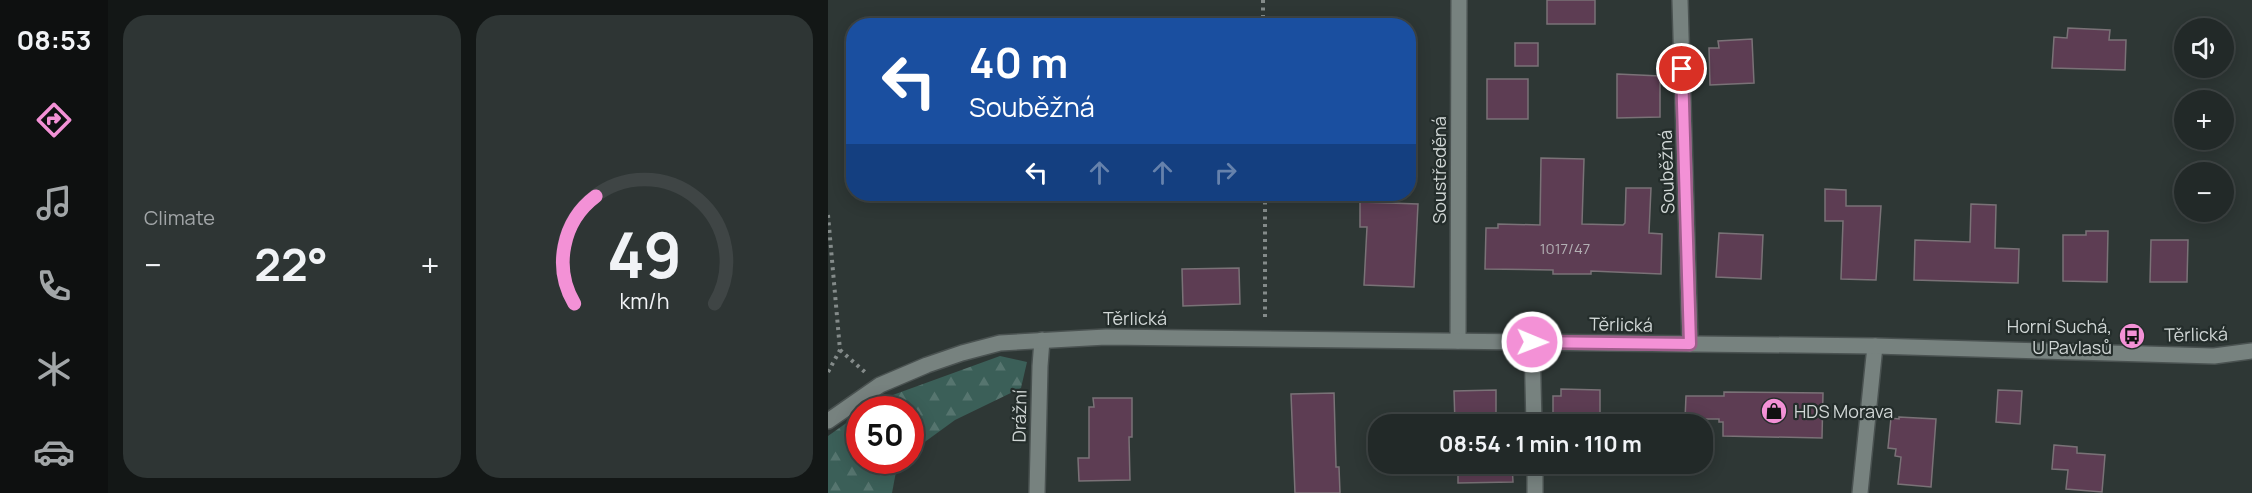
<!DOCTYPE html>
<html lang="en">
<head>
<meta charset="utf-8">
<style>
  :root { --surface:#222928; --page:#2e3534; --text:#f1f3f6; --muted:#a2a6a8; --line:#3f4545; --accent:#f391d6 }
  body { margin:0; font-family:Manrope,sans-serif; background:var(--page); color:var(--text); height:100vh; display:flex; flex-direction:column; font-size:22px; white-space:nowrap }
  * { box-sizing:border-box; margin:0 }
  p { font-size:20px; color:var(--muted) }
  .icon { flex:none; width:33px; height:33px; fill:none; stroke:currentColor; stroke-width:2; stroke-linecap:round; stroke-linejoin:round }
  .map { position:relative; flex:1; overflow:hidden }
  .side { display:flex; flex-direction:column; gap:15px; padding:15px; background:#131716; width:720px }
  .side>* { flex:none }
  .top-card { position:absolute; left:18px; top:18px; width:570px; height:183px; border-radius:24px; box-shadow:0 3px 15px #0003,0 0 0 2px var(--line); background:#1a4fa0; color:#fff; overflow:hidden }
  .controls { position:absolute; left:1346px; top:18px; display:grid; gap:12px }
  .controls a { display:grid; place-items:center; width:60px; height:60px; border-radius:50%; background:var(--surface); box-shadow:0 3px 15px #0003,0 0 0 2px var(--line); font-size:30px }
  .speed { position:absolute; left:18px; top:396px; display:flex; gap:12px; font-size:30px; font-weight:700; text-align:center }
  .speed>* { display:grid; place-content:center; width:78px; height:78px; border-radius:50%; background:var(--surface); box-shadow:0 3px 15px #0003,0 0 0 2px var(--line); line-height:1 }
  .speed .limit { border:9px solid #d22; background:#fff; color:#111 }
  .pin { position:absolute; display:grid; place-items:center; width:51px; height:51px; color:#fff; margin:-26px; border:3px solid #fff; border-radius:50%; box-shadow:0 2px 6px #0007 }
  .me { position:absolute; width:66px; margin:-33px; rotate:91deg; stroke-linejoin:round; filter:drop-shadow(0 0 4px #0008) }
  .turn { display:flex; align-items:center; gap:21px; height:126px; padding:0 24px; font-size:27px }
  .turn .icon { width:78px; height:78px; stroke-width:2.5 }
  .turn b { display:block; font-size:42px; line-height:51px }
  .lanes { display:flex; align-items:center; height:57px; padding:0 24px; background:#0003; justify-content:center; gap:30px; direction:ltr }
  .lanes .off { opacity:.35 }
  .big { font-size:45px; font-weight:700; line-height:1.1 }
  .side .card { flex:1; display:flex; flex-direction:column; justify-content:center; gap:9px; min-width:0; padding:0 21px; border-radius:24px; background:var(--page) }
  .side .dial { align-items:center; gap:0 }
  .dial svg { height:156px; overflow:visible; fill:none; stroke:var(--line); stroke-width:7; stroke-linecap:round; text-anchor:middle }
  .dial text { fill:var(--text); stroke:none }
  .heat { display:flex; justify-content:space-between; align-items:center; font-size:33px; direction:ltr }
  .side .tiles { flex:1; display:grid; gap:15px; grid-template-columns:repeat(2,1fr) }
  .trip { position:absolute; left:540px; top:414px; width:345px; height:60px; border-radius:24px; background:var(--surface); box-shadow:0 3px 15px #0003,0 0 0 2px var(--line); font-weight:700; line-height:60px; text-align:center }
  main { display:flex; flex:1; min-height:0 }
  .dock { display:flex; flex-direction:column; width:108px; justify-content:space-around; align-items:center; background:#0e1010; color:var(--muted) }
  .dock .icon { width:42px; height:42px }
  .dock .current { color:var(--accent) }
  .dock b { font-size:27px; color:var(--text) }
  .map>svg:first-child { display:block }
  .forest { fill:url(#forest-firs) }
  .building { fill:#5d3d53; stroke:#7a7277; stroke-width:1.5 }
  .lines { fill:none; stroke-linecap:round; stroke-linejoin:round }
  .minor-casing { stroke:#4a5251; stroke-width:18 }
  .secondary-casing { stroke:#4a5251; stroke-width:18 }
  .path { stroke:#848b8a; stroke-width:4; stroke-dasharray:3 4.5; stroke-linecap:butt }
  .minor { stroke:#77827f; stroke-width:15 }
  .secondary { stroke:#77827f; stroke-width:15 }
  .route-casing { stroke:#9e5e8b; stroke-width:15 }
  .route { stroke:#f391d6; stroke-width:10 }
  .labels { text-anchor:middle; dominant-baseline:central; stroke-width:4.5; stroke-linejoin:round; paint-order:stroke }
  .number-label { font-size:15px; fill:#b3b0b4 }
  .street-label { font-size:18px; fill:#d0d6d5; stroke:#242d2b }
  .poi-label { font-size:18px; fill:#d0d6d5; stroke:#242d2b; text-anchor:end }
</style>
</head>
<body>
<main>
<nav class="dock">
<b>08:53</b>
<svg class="icon current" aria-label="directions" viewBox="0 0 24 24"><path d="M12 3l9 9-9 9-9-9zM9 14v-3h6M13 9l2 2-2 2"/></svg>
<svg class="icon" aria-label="music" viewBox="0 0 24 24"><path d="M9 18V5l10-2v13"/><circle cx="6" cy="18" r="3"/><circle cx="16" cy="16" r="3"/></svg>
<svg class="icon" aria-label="phone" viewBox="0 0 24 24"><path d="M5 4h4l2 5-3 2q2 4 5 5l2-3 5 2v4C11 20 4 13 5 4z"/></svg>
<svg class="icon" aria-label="climate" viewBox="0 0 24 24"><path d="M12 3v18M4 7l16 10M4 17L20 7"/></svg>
<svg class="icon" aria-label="car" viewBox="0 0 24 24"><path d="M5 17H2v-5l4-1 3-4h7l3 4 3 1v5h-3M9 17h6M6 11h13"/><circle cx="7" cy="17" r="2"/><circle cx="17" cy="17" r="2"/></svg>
</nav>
<section class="side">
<div class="tiles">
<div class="card"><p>Climate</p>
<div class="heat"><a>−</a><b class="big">22°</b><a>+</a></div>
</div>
<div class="card dial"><svg viewBox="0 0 100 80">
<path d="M14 69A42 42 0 1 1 86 69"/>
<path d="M14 69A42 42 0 0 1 25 14" stroke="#f391d6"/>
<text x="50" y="56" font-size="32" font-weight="700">49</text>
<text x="50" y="72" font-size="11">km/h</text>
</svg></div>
</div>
</section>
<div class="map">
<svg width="1424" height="493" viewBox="0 0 1424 493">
  <defs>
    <pattern id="forest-firs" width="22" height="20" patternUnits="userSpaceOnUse" patternTransform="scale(1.5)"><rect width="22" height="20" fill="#3b5f58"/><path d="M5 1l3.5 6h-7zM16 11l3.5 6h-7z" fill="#56756f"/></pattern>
  </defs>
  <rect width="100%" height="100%" fill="#2e3735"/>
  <g class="forest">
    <polygon points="172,356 199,362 193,388 127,420 83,452 82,410 38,409 51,400"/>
    <polygon points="31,414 32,460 70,461 64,493 0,493 0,436"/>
  </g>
  <g class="building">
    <rect x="719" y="0" width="48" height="24"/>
    <polygon points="1240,28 1282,30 1281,40 1298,40 1297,70 1224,68 1226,37 1239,38"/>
    <polygon points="924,39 926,83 882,85 881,48 891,48 890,41"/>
    <rect x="687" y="43" width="23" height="23"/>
    <polygon points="789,74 832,76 832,117 789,118"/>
    <rect x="659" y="79" width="41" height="40"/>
    <polygon points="713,158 756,159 754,224 795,225 797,223 798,188 823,188 821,233 834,234 833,274 763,271 763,274 725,274 725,270 657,269 658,228 670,228 670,224 712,225"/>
    <polygon points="997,189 1018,190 1018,206 1053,206 1048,280 1013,279 1015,221 997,221"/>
    <polygon points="532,202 590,204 586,287 536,285 539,227 532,227"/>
    <polygon points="1143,204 1168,205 1167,248 1191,249 1190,283 1086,280 1087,240 1142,242"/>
    <polygon points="1258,231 1280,231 1279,282 1235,281 1235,235 1258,235"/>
    <polygon points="891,233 935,235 933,279 888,277"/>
    <polygon points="1323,240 1360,240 1359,282 1322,282"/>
    <polygon points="411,268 412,304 355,306 354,269"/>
    <polygon points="733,389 772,390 772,424 733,424 733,418 725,418 725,396 733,396"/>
    <polygon points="668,390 668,424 627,424 626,391"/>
    <polygon points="1170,390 1194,391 1192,424 1168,422"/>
    <polygon points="896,392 995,393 994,438 895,436 895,422 891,422 891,419 857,419 858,396 896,396"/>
    <polygon points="506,393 508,467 511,467 512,493 467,493 463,394"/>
    <polygon points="265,398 304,398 304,437 301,437 302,480 251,481 250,458 261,458 261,407 266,407"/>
    <polygon points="1071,417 1108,419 1103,487 1070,484 1073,457 1067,456 1068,449 1060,448 1063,418 1071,419"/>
    <polygon points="1226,445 1249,447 1249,453 1277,455 1274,492 1238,489 1240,470 1224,469"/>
    <polygon points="630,464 684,464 685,482 630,483"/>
  </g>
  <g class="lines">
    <g class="minor-casing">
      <g id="minor">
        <polyline points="852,0 862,344"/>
        <polyline points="630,341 631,0"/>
        <polyline points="704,342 706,424"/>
        <polyline points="707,464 707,493"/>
        <polyline points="209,493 212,366 214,340"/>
        <polyline points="1032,493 1047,346"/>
      </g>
    </g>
    <g class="secondary-casing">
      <polyline id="secondary" points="0,421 52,385 99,365 134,353 172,343 278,337 1047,346 1386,356 1424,351"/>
    </g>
    <g class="path">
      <polyline points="435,0 435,26"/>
      <polyline points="437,194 437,320"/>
      <polyline points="0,215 12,350 0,372"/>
      <polyline points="12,350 38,373"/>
    </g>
    <use href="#minor" class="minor"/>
    <use href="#secondary" class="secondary"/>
  </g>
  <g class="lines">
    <g class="route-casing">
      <polyline id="route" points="704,342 862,344 854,69"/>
    </g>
    <use href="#route" class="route"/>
  </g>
  <defs>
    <g id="bus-disc" transform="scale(1.35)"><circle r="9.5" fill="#f391d6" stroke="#242d2b"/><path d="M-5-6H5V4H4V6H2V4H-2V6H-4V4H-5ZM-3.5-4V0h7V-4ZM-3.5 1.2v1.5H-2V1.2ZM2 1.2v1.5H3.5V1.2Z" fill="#111"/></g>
    <g id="shop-disc" transform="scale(1.35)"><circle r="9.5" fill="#f391d6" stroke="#242d2b"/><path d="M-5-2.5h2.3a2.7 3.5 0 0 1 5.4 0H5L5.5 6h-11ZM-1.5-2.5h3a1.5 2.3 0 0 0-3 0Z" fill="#111"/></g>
  </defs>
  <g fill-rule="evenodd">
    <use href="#bus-disc" x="1304" y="336"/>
    <use href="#shop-disc" x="946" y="411"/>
  </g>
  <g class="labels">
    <g class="number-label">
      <text x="737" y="248">1017/47</text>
    </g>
    <g class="street-label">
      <text transform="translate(611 170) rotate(-90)">Soustředěná</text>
      <text transform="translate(838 172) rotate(-92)">Souběžná</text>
      <text x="307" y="318">Těrlická</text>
      <text transform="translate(793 324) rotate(1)">Těrlická</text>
      <text transform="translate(1368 334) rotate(-1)">Těrlická</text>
      <text transform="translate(191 416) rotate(-89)">Drážní</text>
    </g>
    <g class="poi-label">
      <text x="1284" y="326">Horní Suchá,<tspan x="1284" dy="21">U Pavlasů</tspan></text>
      <text x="966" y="411" text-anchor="start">HDS Morava</text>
    </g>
  </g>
</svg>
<div class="controls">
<a><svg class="icon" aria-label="sound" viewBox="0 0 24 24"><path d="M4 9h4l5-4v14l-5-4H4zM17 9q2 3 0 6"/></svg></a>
<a>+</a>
<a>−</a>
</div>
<div class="speed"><div class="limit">50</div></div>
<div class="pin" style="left:854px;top:69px;background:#d93025"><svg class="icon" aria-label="arrive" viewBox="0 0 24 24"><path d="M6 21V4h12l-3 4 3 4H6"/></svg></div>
<svg class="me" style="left:704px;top:342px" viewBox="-20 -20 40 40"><circle r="17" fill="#f391d6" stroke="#fff" stroke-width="3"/><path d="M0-11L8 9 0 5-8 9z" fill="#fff"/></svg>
<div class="trip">08:54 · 1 min · 110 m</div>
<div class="top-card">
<div class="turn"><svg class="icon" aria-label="left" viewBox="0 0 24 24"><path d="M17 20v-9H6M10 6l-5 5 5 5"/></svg><div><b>40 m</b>Souběžná</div></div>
<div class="lanes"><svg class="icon" aria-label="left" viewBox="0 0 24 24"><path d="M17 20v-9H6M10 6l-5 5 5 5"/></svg><svg class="icon off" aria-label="ahead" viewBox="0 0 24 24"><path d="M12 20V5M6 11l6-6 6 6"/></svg><svg class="icon off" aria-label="ahead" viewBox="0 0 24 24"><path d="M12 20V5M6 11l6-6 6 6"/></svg><svg class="icon off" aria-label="right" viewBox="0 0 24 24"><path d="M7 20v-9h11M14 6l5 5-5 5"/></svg></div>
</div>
</div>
</main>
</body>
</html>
